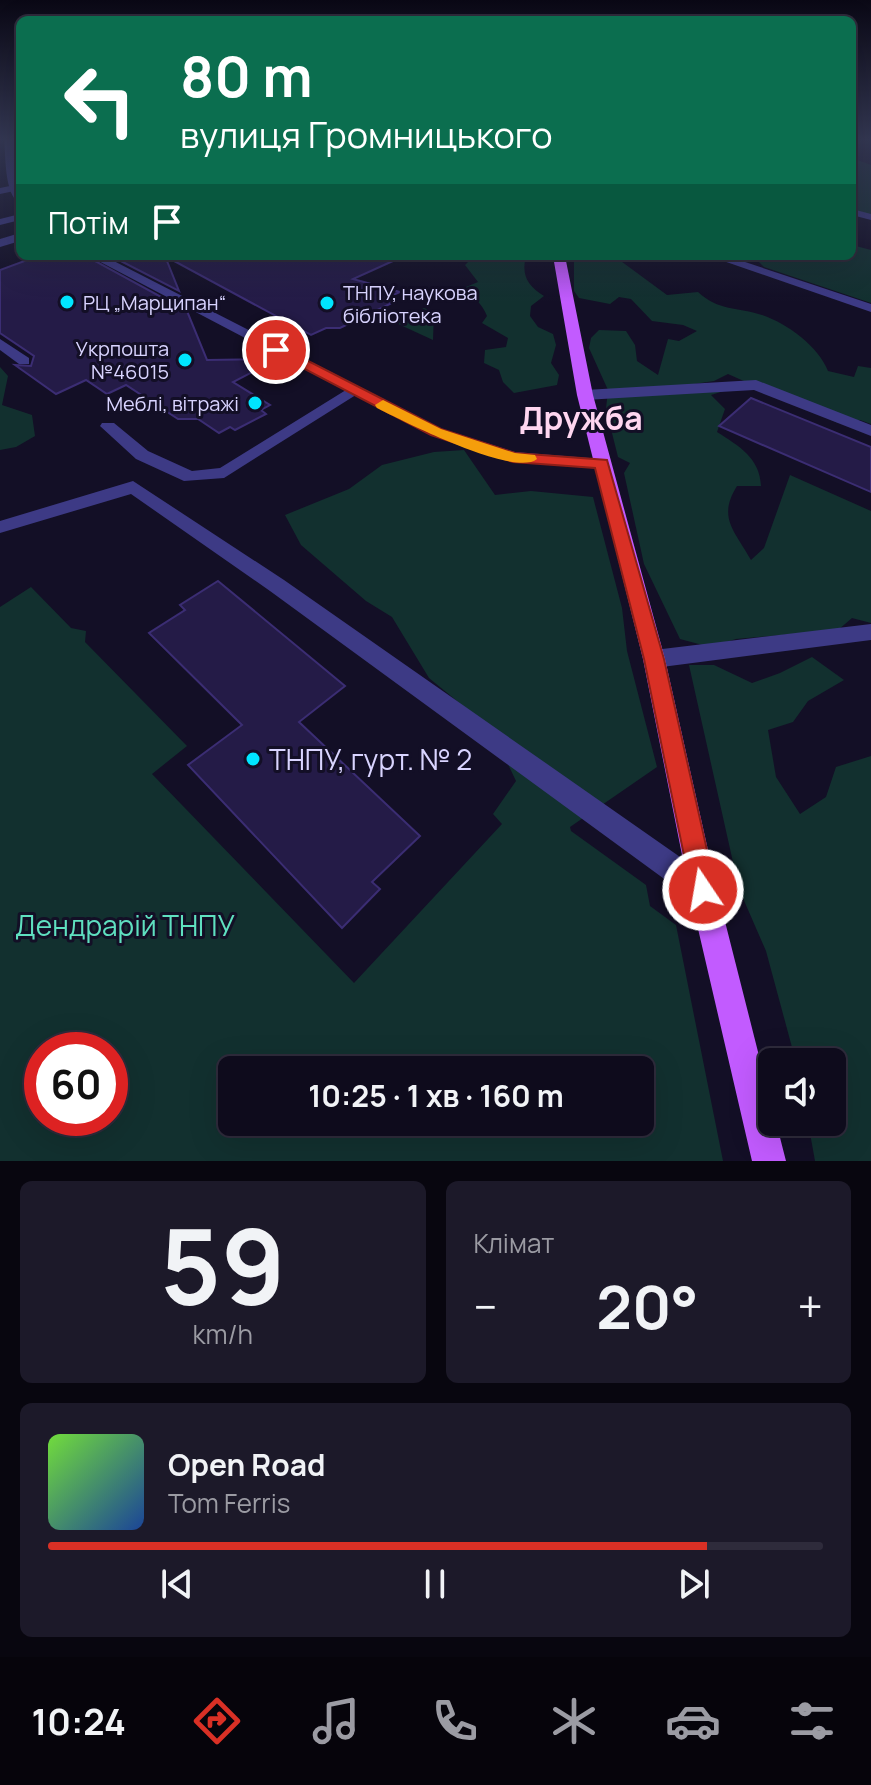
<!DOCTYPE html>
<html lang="uk">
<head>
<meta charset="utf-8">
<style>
  :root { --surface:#0e0b1c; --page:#1c1929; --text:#f1f3f6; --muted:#9b9ba3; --line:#2e2b3b; --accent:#d93025 }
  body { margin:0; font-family:Manrope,sans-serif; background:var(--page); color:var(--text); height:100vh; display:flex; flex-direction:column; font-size:30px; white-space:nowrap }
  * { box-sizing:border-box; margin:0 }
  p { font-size:26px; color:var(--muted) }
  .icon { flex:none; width:44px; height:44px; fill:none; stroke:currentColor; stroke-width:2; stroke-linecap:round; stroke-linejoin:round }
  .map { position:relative; height:1161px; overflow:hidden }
  .sheet { display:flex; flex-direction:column; gap:20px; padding:20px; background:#08060f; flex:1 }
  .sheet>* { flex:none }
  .hud { position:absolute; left:16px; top:16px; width:840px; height:244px; border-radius:12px; box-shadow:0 8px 32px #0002,0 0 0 2px var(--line); background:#0b6e4f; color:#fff; overflow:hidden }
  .tools { position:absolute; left:758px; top:1048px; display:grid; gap:16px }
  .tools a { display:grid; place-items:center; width:88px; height:88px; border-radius:12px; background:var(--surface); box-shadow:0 8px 32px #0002,0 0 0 2px var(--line); font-size:40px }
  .speed { position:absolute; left:24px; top:1032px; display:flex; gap:16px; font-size:40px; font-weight:700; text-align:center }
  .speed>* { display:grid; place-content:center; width:104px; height:104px; border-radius:50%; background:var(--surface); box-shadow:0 8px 32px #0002,0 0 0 2px var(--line); line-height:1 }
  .speed .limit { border:12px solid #d22; background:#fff; color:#111 }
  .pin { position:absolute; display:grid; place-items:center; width:68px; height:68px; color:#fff; margin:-34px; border:4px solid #fff; border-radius:50%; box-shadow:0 2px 8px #0007 }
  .me { position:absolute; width:88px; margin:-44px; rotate:348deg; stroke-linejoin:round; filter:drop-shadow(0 0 6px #0008) }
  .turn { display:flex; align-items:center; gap:28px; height:168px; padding:0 32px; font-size:36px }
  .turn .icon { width:104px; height:104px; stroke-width:2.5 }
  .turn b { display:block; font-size:56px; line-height:68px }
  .then { display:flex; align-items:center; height:76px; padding:0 32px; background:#0003; gap:16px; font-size:30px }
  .big { font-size:60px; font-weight:700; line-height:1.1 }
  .sheet .widget { flex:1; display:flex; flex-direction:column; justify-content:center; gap:12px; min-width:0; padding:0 28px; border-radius:12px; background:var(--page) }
  .sheet .dial { align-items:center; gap:0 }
  .dial b { font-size:104px; line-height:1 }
  .song { display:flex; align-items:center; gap:24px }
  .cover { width:96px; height:96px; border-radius:12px; background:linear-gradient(135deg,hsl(100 70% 55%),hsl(220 70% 35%)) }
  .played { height:8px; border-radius:4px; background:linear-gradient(90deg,var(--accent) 85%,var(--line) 85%) }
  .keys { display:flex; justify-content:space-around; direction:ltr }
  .heat { display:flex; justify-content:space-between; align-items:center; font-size:44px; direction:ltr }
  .sheet .tiles { flex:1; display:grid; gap:20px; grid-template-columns:1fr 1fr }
  .widget:last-child { grid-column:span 2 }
  .trip { position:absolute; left:218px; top:1056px; width:436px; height:80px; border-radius:12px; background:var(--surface); box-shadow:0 8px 32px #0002,0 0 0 2px var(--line); font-weight:700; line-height:80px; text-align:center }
  .dock { display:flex; height:128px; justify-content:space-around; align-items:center; background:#06040b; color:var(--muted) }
  .dock .icon { width:56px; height:56px }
  .dock .on { color:var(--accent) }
  .dock b { font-size:36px; color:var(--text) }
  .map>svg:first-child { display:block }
  .green { fill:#12302f; fill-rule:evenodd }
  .building { fill:#241b47; stroke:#3b2d73; stroke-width:2 }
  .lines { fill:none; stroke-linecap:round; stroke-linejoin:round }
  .service { fill:#3d3a85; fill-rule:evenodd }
  .minor { fill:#3d3a85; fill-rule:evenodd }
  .primary { fill:#c25bff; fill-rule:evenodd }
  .route { fill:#d93025; stroke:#8d1f18; stroke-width:2 }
  .slow { fill:#f59e0b }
  .poi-dot { fill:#00e5ff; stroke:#130f26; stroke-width:3 }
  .labels { text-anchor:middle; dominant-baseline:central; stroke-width:6; stroke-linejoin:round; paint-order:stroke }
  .far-poi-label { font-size:20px; fill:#d9d4ff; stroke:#130f26; text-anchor:start }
  .near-poi-label { font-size:28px; fill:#d9d4ff; stroke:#130f26; text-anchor:start }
  .near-park-label { font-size:28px; fill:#5fe0c0; stroke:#130f26 }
  .district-label { font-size:32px; font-weight:bold; fill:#ffd6f0; stroke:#130f26 }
</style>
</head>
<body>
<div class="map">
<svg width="871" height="1161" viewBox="0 0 871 1161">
  <rect width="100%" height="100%" fill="#130f26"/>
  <g class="green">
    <polygon points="852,158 871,165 871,215 852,213"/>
    <polygon points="852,245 871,250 871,303 764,267 753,256 852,256"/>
    <path d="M 474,256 L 526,256 C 521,276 528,286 544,296 L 531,306 L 530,316 L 538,327 L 553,334 L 556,345 L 551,363 L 559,375 L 557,385 L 514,393 L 503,382 L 499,370 L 484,363 L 485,350 L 506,347 L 508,338 L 482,323 L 487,316 C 482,303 473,298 466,287 L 478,282 L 465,265 Z"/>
    <path d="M 574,256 L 614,256 L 667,295 L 698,292 C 718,311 738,307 762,315 C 788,324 818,346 828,371 L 854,377 L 858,366 L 871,368 L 871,424 L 860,420 L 838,423 L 728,374 L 714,381 L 694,384 L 724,391 L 711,395 L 725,409 L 717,432 C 739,446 760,458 761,486 L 737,486 C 717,518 735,531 751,560 L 764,548 L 790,475 L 871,511 L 871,623 L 852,618 L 838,630 L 736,639 L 710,647 L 680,639 L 644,564 L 624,473 L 630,463 L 618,457 L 606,409 L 608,390 L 589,348 L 591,338 L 599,330 L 626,331 L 635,345 L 637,361 L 658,375 L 668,339 L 679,341 L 697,331 L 683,325 L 652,321 L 631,299 L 619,297 L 610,304 L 579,298 L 574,291 Z"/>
    <polygon points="424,308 434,312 433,340 396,323"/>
    <polygon points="0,367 8,376 2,405 32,415 35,436 16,447 0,450"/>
    <path d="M 464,450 L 495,495 L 531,491 L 593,497 L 622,608 L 627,651 L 657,767 L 570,827 L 571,831 L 646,885 L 650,906 L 676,925 L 723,1161 L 0,1161 L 0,607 L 31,587 L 71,628 L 86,631 L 85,642 L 187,746 L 152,774 L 354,983 L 502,824 L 493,814 L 516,781 L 491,729 L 429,678 L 392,617 L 366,601 L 301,545 L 285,515 L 349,489 L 382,465 L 434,452 ZM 42,1050 L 110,1050 L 110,1118 L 42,1118 ZM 232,1070 L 640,1070 L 640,1122 L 232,1122 Z"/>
    <polygon points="812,657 844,680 808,701 793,722 768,730 776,777 800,814 826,797 836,767 871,756 871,1161 815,1161 808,1122 832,1122 832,1062 796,1062 766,951 739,889 689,665 714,665 752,683 780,673"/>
  </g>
  <g class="building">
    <polygon points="38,256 86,256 187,311 207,360 278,359 233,382 270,405 261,410 266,414 235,430 230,427 219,433 198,419 178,419 126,385 107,394 86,380 56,394 15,365 31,366 34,356 0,333 0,270"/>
    <polygon points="111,256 404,256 353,279 400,292 384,299 392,303 340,328 326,328 311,335 165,256 179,291"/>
    <polygon points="751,398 871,447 871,492 719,426"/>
    <polygon points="218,581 345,686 299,722 420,836 372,882 380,889 342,928 188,765 242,725 149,633 185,610 180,605"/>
  </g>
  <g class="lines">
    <g class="service">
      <polygon points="15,185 19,186 19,190 0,194 0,188"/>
      <polygon points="852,209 871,214 871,220 852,215"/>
      <polygon points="20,214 20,220 0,225 0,219"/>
      <polygon points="20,233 20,241 0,247 0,239"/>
      <polygon points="709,256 727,256 871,304 871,312"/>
      <polygon points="0,339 29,358 29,364 19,364 0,350"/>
      <polygon points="756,380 871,425 871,436 754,390 585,400 577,395 585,390"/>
      <polygon points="354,385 362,390 359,393 224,478 184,481 136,459 100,426 102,423 114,423 148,451 192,471 220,468"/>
      <polygon points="133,481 284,580 713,880 717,890 713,900 703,903 693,900 270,591 131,494 0,533 0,521"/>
      <polygon points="871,624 871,640 654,668 646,665 643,659 646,653 654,650"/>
    </g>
    <g class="minor">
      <path d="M 4,139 L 14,139 L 20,204 C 4,194 6,157 4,139 Z"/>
      <polygon points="89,256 104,256 442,429 515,452 602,459 611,464 602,469 513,462 430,435"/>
    </g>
    <polygon class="primary" points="553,256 565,256 593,395 665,659 717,890 772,1107 772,1122 776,1122 786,1161 752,1161 689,890 643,659 577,395"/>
  </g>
  <linearGradient id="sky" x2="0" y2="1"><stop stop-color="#0a0815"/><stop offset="0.46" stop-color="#333752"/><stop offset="1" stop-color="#333752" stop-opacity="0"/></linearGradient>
  <rect width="871" height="302" fill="url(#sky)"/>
  <polygon class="route" points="272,347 281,347 441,429 515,453 607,460 664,659 716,890 712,898 703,902 694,898 691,890 644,659 595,468 513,462 431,435 272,352"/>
  <path class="slow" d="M 383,400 L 441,429 L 515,453 L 535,455 L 537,459 C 515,478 403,421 377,408 L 375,405 Z"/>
  <g class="poi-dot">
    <circle cx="67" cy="302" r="8"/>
    <circle cx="327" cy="303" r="8"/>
    <circle cx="185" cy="360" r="8"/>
    <circle cx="255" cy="403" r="8"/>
    <circle cx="253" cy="759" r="8"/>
  </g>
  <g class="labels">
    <g class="far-poi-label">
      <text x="343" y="292">ТНПУ, наукова<tspan x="343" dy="23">бібліотека</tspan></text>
      <text x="83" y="302">РЦ „Марципан“</text>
      <text x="169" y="348" text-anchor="end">Укрпошта<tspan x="169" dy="23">№46015</tspan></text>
      <text x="239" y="403" text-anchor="end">Меблі, вітражі</text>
    </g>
    <g class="near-poi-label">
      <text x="269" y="759">ТНПУ, гурт. № 2</text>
    </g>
    <g class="near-park-label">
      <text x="125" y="925">Дендрарій ТНПУ</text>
    </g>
    <g class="district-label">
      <text x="581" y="418">Дружба</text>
    </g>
  </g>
</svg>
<div class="tools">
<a><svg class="icon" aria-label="sound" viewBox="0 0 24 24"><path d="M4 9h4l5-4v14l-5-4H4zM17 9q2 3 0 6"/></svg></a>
</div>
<div class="speed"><div class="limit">60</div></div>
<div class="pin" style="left:276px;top:350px;background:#d93025"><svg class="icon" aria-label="arrive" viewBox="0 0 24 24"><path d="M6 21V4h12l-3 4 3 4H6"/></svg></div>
<svg class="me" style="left:703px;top:890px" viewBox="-20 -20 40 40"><circle r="17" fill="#d93025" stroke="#fff" stroke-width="3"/><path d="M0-11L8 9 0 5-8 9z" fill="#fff"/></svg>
<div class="trip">10:25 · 1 хв · 160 m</div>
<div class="hud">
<div class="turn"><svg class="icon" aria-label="left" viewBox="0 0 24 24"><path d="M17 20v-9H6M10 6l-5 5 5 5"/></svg><div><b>80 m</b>вулиця Громницького</div></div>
<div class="then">Потім<svg class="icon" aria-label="arrive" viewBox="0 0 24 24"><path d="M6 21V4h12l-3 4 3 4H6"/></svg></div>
</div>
</div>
<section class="sheet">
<div class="tiles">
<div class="widget dial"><b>59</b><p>km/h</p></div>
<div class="widget"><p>Клімат</p>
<div class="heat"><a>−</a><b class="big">20°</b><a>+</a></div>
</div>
<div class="widget">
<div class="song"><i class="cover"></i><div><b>Open Road</b><p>Tom Ferris</p></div></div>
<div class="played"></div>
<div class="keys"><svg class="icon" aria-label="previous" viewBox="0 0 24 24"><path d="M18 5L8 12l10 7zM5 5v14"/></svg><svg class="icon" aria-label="pause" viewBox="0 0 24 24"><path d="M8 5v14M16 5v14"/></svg><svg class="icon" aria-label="next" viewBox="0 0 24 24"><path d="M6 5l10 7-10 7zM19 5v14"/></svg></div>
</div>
</div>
</section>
<nav class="dock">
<b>10:24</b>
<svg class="icon on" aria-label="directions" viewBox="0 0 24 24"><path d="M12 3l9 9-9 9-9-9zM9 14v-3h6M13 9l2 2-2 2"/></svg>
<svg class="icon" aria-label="music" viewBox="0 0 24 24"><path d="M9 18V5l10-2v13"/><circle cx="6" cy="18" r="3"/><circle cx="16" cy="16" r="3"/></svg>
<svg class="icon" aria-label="phone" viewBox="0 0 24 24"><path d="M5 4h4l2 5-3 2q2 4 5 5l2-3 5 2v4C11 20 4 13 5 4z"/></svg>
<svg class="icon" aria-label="climate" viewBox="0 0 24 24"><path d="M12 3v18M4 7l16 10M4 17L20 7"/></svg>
<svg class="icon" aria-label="car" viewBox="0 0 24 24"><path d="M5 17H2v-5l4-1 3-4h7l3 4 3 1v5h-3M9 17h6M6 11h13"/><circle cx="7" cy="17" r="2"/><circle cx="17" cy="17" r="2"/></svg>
<svg class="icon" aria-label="filters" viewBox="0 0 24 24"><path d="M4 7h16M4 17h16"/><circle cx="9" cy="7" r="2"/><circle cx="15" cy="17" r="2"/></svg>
</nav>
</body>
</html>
